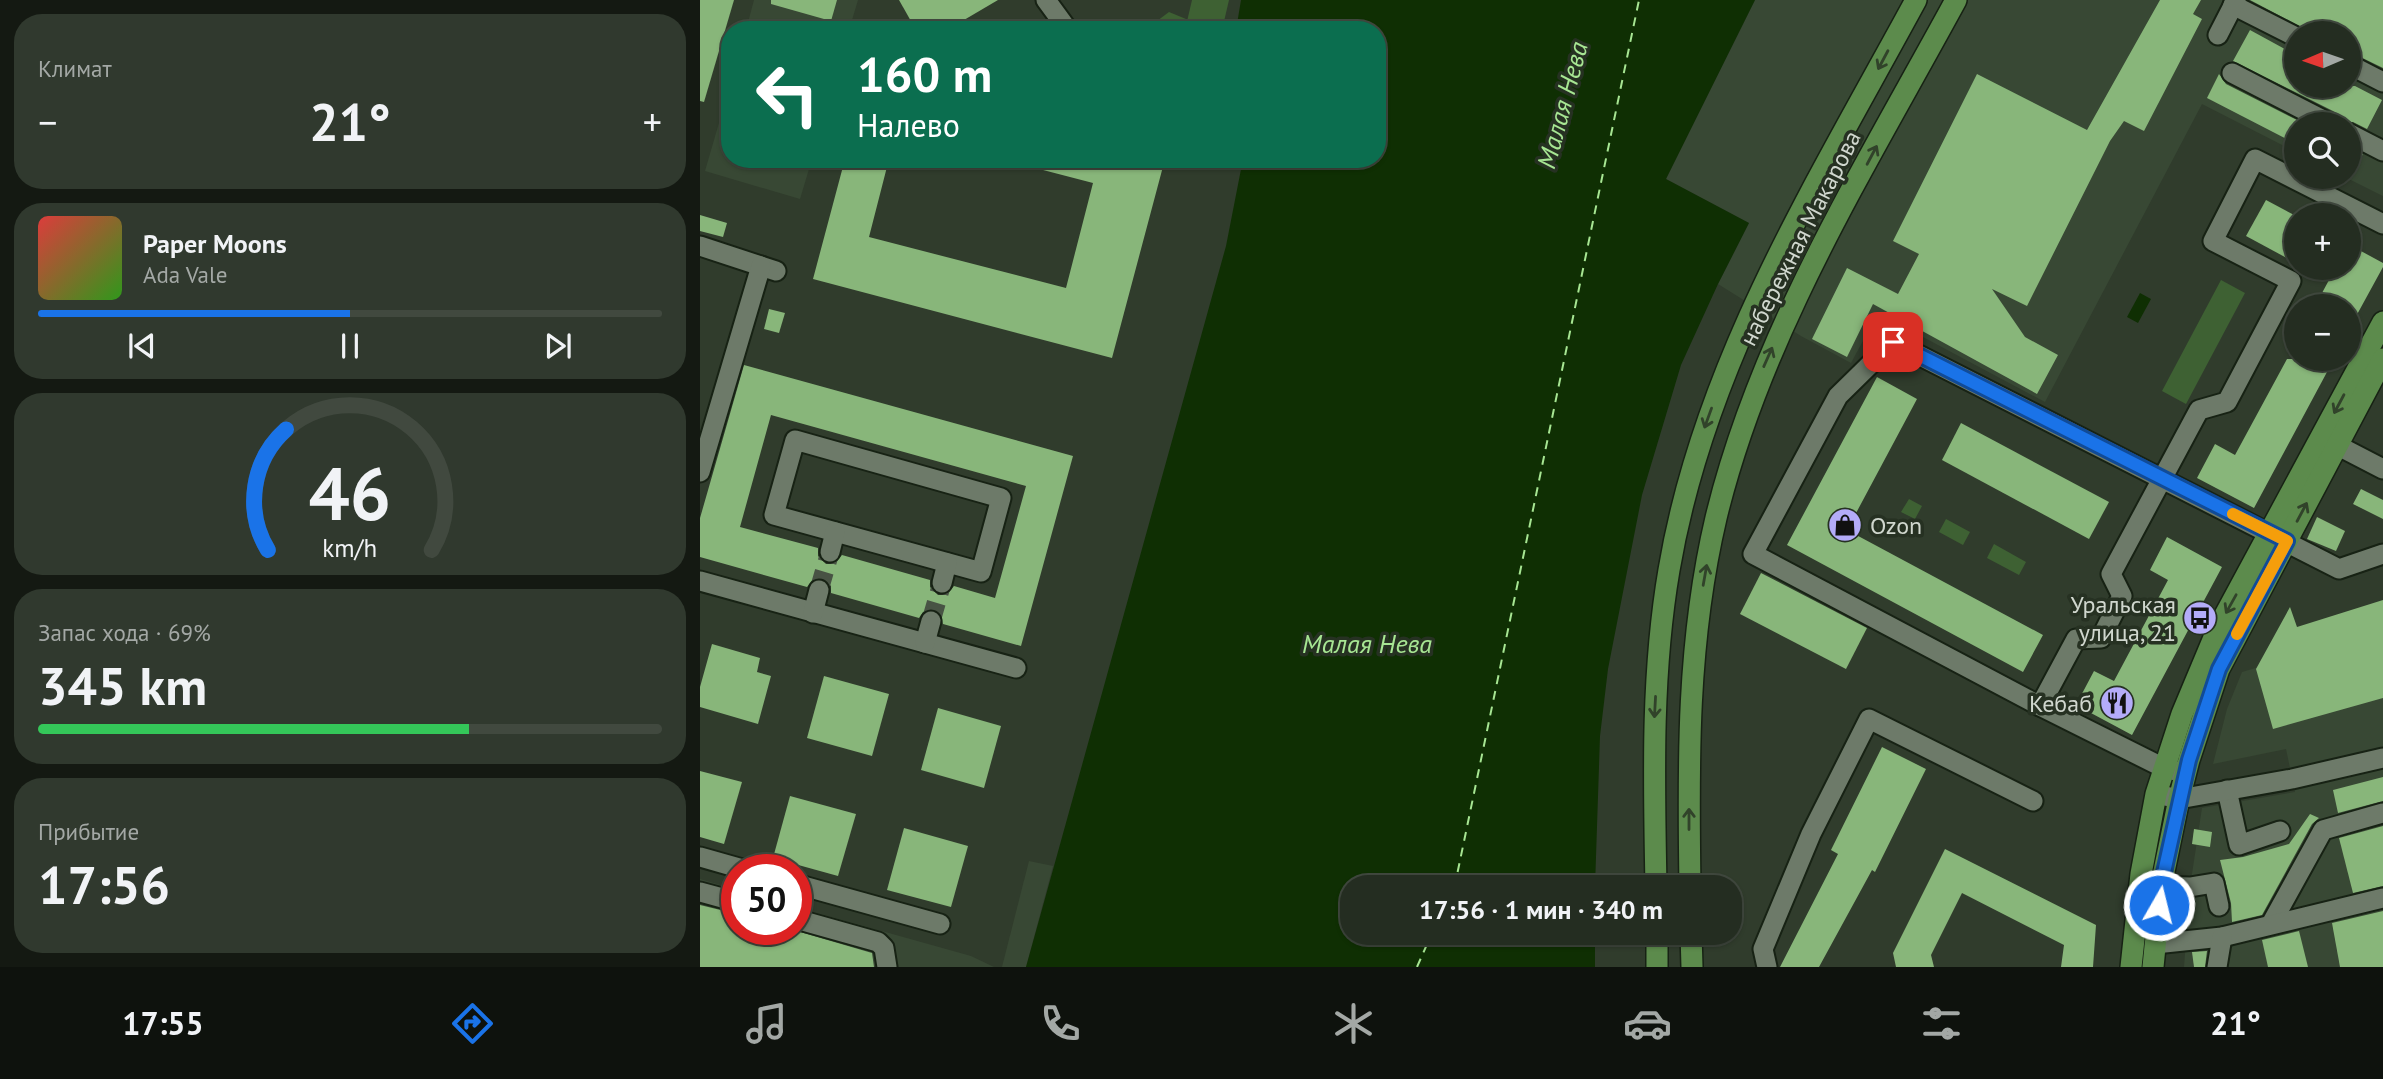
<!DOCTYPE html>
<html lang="ru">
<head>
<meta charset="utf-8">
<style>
  :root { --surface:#242d21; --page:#30392e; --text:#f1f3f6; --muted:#a3a8a5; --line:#41493f; --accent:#1a73e8 }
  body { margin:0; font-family:"PT Sans",sans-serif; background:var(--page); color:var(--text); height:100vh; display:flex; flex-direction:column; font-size:26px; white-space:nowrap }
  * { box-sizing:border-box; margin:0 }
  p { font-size:23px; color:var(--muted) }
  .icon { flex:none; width:38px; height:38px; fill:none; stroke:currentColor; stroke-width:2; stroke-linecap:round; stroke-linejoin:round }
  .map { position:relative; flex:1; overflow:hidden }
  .panel { display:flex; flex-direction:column; gap:14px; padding:14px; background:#141912; width:700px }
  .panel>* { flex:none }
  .guide { position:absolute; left:21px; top:21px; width:665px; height:147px; border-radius:28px; box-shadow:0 2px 5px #0004,0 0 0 2px var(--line); background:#0b6e4f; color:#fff; overflow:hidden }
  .needle { width:46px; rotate:268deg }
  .controls { position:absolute; left:1584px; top:21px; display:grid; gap:14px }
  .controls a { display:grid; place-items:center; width:77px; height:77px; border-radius:50%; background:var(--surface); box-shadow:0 2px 5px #0004,0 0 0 2px var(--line); font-size:35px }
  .speed { position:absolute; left:21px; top:854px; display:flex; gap:14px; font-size:35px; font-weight:700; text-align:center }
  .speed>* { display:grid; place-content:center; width:91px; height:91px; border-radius:50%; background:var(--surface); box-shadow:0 2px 5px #0004,0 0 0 2px var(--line); line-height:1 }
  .speed .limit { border:10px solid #d22; background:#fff; color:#111 }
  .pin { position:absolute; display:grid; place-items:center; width:60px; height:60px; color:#fff; margin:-30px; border-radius:14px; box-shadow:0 4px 10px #0006 }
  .me { position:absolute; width:77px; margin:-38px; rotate:8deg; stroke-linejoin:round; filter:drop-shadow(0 0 5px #0008) }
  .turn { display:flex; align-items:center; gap:24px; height:147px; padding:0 21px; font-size:32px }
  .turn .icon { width:91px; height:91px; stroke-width:2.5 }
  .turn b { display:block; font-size:49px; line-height:60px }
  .big { font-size:52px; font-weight:600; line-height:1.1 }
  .panel .tile { flex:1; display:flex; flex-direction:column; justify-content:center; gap:10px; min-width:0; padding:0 24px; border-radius:28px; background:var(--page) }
  .panel .dial { align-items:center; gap:0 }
  .dial svg { height:182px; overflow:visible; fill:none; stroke:var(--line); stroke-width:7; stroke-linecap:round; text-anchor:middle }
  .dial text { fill:var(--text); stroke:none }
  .song { display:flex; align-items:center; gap:21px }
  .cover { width:84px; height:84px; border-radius:10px; background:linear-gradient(135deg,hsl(0 70% 55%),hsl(110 70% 35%)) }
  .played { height:7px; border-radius:4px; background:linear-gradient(90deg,var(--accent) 50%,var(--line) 50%) }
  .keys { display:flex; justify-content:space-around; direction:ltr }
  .heat { display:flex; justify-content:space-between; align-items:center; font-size:38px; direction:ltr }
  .charge { height:10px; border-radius:5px; background:linear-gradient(90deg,#34c759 69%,var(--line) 0) }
  .trip { position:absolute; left:640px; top:875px; width:402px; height:70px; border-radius:28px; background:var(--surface); box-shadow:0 2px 5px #0004,0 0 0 2px var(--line); font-weight:600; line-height:70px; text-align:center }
  .tab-bar { display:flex; height:112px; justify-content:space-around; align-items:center; background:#0e120d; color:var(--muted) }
  .tab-bar .icon { width:49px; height:49px }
  .tab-bar .current { color:var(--accent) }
  .tab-bar b { font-size:32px; color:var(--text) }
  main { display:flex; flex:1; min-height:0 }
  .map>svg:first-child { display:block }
  .built { fill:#384834; fill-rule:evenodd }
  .green { fill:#3e6133 }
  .water { fill:#0f2f03 }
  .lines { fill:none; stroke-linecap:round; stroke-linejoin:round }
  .ferry { stroke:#a7e693; stroke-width:2; stroke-dasharray:9 7; stroke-linecap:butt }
  .building { fill:#88b67a; fill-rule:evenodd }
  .minor-tunnel { stroke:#485344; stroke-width:19; stroke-dasharray:19 10; stroke-linecap:butt }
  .minor-casing { stroke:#172214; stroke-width:23 }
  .major-casing { stroke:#172214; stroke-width:24 }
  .minor { stroke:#6d7a69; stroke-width:19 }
  .major { stroke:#5c8b4c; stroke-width:21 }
  .oneway { stroke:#31432a }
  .route-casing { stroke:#114b97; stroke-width:18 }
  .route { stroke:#1a73e8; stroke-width:12 }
  .slow { stroke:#f59e0b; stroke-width:12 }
  .labels { text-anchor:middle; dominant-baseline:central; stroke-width:7; stroke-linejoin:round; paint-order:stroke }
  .street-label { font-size:24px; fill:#d0d7ce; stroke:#263122 }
  .poi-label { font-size:24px; fill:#d0d7ce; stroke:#263122; text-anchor:end }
  .water-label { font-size:26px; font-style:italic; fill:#a7e693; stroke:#263122 }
</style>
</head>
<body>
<main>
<section class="panel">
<div class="tile"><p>Климат</p>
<div class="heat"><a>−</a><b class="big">21°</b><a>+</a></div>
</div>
<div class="tile">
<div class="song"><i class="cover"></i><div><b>Paper Moons</b><p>Ada Vale</p></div></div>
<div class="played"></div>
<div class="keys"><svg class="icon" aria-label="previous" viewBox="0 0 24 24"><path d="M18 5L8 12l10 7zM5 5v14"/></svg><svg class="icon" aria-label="pause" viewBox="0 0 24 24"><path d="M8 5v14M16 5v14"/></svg><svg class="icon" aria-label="next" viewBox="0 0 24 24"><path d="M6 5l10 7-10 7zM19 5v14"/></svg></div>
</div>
<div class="tile dial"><svg viewBox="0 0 100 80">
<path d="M14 69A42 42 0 1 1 86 69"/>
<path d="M14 69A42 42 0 0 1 22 16" stroke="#1a73e8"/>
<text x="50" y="56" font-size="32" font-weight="700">46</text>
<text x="50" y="72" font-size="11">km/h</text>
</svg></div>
<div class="tile"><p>Запас хода · 69%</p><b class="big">345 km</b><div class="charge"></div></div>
<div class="tile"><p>Прибытие</p><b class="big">17:56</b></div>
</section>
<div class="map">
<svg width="1683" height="967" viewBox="0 0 1683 967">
  <rect width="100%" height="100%" fill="#303c2c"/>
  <g class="built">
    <polygon points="54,0 158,0 149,30 46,30"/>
    <path d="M 1055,0 L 1683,0 L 1683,196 L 1645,177 L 1648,177 L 1648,124 L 1596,124 L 1596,152 L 1502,104 L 1345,402 L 1178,313 L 1151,363 L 1101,336 L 1018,284 L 1049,223 L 966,179 ZM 1596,33 L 1648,33 L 1648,86 L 1596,86 Z"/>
    <polygon points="30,85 30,159 112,159 100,199 5,171"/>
    <polygon points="1683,631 1683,967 1484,967 1490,887 1502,808 1595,792 1586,749 1513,764 1527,709 1542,672"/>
    <polygon points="329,861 353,866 326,967 302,967"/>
    <polygon points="0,879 37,890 37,929 96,929 96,907 271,956 294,967 0,967"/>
  </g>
  <g class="green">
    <polygon points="492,0 529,0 522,30 485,30"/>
    <polygon points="469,12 486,19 484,30 445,30"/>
    <polygon points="1521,280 1545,293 1486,404 1462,391"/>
    <polygon points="1209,499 1222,506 1215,519 1201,512"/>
    <polygon points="1246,519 1270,532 1263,545 1239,532"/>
    <polygon points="1294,544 1326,562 1319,575 1287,558"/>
  </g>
  <g class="water">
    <polygon points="541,0 1055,0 966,179 1049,223 1018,284 981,365 942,495 908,669 900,736 895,887 653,887 653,933 895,933 895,967 326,967 526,246 543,159 677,159 677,30 536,30"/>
    <polygon points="1440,293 1451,299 1438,323 1427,317"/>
  </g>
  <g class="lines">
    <g class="ferry">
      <polyline points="752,887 757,875 939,0"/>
      <polyline points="717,967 732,933"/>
    </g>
  </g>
  <g class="building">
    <polygon points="0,0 34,0 4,102 0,101"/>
    <polygon points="71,0 137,0 131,21 71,4"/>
    <polygon points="199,0 298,0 247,30 216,30"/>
    <polygon points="1460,0 1501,0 1493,14 1502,19 1444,131 1424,121 1410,141 1327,306 1292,289 1325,337 1358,355 1337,394 1173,304 1147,357 1112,339 1147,268 1198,294 1219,254 1193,241 1277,74 1387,130"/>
    <polygon points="1550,0 1683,0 1683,68 1648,51 1648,33 1613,33"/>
    <polygon points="1550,30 1596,55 1596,86 1655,86 1682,100 1667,129 1653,122 1643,122 1637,113 1533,61"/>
    <polygon points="1519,74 1526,84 1605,124 1596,124 1596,144 1507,98"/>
    <polygon points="1648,147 1663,154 1648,181"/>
    <polygon points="145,159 189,159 169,237 366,288 393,183 320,164 321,159 465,159 412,358 113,279"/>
    <polygon points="1566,200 1596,216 1596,263 1546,236"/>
    <polygon points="0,215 27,223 23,237 0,231"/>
    <polygon points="1648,244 1683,263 1683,267 1648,331 1648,306 1615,306 1629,280 1605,268 1648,268"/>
    <polygon points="69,309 85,313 79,333 64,329"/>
    <polygon points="1587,359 1634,359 1554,508 1497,478 1515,444 1535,455"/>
    <path d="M 44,365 L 373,456 L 321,646 L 243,624 L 240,613 L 234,609 L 223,612 L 219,618 L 131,593 L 131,586 L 123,578 L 115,578 L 107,587 L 0,557 L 0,518 ZM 71,415 L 326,486 L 295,598 L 254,586 L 246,595 L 238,595 L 230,587 L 230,580 L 142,555 L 134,564 L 126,564 L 118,556 L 118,548 L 40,527 Z"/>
    <polygon points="1177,377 1217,399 1147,530 1343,635 1323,672 1087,545"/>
    <polygon points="1261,423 1409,502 1389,539 1242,460"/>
    <polygon points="1661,489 1683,500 1683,519 1653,504"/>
    <polygon points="1617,517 1645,531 1636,551 1607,539"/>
    <polygon points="1467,537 1522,567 1432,735 1376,705 1394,671 1414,681 1468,580 1450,570"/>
    <polygon points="1061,573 1167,628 1146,669 1040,614"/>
    <polygon points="1683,600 1683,698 1573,729 1556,669 1590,607 1597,627"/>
    <polygon points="12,644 60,658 57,672 71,676 58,724 0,707 0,687"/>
    <polygon points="124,676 189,694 172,756 107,738"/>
    <polygon points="238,708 301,726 284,788 221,770"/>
    <polygon points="1182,747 1226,769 1175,872 1172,870 1119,967 1080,967 1138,854 1131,850"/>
    <polygon points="0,771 42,782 24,844 0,837"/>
    <polygon points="1683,777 1683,801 1638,813 1633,790"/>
    <polygon points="90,796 156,814 138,876 73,858"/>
    <polygon points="1610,814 1619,818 1612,824 1562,915 1532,922 1531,903 1520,860 1543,857 1589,844"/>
    <polygon points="1683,826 1683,886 1653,893 1639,838"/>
    <polygon points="204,828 268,846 251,907 187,890"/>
    <polygon points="1494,829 1512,832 1510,847 1492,844"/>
    <polygon points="1245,849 1396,925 1393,967 1361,967 1364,945 1262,893 1231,955 1234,967 1196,967 1193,953"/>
    <polygon points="0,905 37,914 37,929 90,929 172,953 174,967 0,967"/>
    <polygon points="1683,911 1683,967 1640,967 1632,923"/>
    <polygon points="1599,931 1608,967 1568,967 1562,940"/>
    <polygon points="1507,951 1505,967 1494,967 1492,952"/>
  </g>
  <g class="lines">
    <g class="minor-tunnel">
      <polyline points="119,590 130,552"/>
      <polyline points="231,621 242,583"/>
    </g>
    <g class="minor-casing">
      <g id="minor">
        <polyline points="346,0 368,30"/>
        <polyline points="1533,5 1596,37"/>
        <polyline points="1518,35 1536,0"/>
        <polyline points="1648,64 1683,82"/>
        <polyline points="1532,73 1631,124"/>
        <polyline points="1648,133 1683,151"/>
        <polyline points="0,246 76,271"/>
        <polyline points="1625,439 1683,469"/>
        <polygon points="95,440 301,498 281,572 74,515"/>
        <polyline points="0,472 61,266"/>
        <polyline points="130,552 135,532"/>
        <polyline points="0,581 316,668"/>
        <polyline points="242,583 247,563"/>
        <polyline points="113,613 119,590"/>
        <polyline points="225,643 231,621"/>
        <polyline points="1340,706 1376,639 1401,638 1422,596 1411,574 1499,410 1527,402 1591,281 1513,241 1555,159 1683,224"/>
        <polyline points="1480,772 1464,768 1340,706 1053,554 1138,396 1193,342 1639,569 1683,554"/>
        <polyline points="1527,790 1539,845 1580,831"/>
        <polyline points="1456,794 1479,799 1592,779 1683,758"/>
        <polyline points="0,857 46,870"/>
        <polyline points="96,884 240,924"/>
        <polyline points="1461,886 1490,887 1514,883 1519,906"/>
        <polyline points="0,892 37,902"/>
        <polyline points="96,919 178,942 184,948 187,967"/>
        <polyline points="1571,924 1623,830 1683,813"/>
        <polyline points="1455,944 1522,937 1683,898"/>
        <polyline points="1067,967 1063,949 1111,834 1169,719 1333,801"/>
        <polyline points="1517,967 1522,937"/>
      </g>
    </g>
    <g class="major-casing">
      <g id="major">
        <path d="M 956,887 C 954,781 951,675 969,570 C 1004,362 1117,183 1216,0"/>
        <path d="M 990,887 C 988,762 987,641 1016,518 C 1061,332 1166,166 1256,0"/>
        <polyline points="957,933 957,967"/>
        <polyline points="991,933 992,967"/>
        <polyline points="1431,967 1441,874 1456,794 1482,714 1518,628 1683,322"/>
        <polyline points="1453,967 1461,886 1479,799 1489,760 1519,669 1683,359"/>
      </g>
    </g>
    <use href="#minor" class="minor"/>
    <use href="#major" class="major"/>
  </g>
  <defs><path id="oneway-shaft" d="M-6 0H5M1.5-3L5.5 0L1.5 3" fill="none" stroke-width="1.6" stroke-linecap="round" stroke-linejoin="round" transform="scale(1.75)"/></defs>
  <g class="oneway">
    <use href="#oneway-shaft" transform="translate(1183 60) rotate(118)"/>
    <use href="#oneway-shaft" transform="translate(1172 155) rotate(-62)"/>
    <use href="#oneway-shaft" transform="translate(1068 357) rotate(-66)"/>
    <use href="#oneway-shaft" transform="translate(1639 404) rotate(118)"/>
    <use href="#oneway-shaft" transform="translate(1008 418) rotate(110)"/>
    <use href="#oneway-shaft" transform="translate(1602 512) rotate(-62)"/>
    <use href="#oneway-shaft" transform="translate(1005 575) rotate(-80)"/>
    <use href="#oneway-shaft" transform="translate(1531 604) rotate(119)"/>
    <use href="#oneway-shaft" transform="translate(955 707) rotate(93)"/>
    <use href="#oneway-shaft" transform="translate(989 819) rotate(-90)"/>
  </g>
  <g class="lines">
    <g class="route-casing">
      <polyline id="route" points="1193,342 1587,541 1519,669 1489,760 1461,886 1459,905"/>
    </g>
    <use href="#route" class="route"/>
    <polyline class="slow" points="1533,514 1587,541 1537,634"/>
  </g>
  <defs>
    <g id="shop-disc" transform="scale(1.75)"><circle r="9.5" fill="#b4acf9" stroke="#263122"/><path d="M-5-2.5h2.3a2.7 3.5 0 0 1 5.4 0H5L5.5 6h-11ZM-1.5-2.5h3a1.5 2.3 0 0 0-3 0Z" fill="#111"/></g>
    <g id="bus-disc" transform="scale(1.75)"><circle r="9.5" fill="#b4acf9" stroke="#263122"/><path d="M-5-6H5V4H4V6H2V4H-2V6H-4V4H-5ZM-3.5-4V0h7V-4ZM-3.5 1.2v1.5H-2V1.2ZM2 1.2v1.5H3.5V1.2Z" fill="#111"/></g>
    <g id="restaurant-disc" transform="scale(1.75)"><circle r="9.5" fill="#b4acf9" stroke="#263122"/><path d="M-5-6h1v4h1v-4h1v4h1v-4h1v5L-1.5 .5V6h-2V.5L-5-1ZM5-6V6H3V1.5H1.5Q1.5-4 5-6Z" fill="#111"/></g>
  </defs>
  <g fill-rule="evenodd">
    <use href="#shop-disc" x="1145" y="525"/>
    <use href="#bus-disc" x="1500" y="618"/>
    <use href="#restaurant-disc" x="1417" y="703"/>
  </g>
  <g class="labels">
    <g class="street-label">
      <text transform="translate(1100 238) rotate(-63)">набережная Макарова</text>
    </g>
    <g class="poi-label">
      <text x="1170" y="525" text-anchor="start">Ozon</text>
      <text x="1476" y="604">Уральская<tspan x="1476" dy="28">улица, 21</tspan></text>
      <text x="1392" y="703">Кебаб</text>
    </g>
    <g class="water-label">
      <text transform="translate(862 105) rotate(-75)">Малая Нева</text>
      <text x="667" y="643">Малая Нева</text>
    </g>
  </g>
</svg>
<div class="controls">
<a><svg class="needle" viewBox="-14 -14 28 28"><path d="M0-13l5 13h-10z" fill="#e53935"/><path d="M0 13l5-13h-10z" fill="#a3a8a5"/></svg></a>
<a><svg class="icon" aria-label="search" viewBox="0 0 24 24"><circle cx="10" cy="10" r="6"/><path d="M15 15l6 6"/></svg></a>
<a>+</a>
<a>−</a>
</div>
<div class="speed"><div class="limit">50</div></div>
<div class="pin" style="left:1193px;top:342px;background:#d93025"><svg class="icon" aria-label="arrive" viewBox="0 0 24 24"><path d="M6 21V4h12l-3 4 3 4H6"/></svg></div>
<svg class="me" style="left:1459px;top:905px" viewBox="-20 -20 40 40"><circle r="17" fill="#1a73e8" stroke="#fff" stroke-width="3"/><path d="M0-11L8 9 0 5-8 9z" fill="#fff"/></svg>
<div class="trip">17:56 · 1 мин · 340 m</div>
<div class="guide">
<div class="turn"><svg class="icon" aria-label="left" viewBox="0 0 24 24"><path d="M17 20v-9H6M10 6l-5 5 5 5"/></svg><div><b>160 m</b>Налево</div></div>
</div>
</div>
</main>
<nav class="tab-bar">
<b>17:55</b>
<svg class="icon current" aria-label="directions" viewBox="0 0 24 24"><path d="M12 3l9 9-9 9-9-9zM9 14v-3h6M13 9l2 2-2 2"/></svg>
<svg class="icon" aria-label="music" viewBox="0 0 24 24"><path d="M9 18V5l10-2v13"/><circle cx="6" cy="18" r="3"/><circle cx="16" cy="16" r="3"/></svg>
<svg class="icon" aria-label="phone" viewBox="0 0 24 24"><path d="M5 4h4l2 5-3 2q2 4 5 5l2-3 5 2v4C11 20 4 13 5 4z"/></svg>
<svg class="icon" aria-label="climate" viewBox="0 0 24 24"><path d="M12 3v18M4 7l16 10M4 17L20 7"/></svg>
<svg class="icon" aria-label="car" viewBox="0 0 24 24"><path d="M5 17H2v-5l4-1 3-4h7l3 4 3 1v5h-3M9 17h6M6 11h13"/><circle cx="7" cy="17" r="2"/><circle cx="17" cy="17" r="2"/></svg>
<svg class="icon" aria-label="filters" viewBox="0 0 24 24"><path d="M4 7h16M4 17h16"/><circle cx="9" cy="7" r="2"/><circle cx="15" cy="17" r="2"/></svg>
<b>21°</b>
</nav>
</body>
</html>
